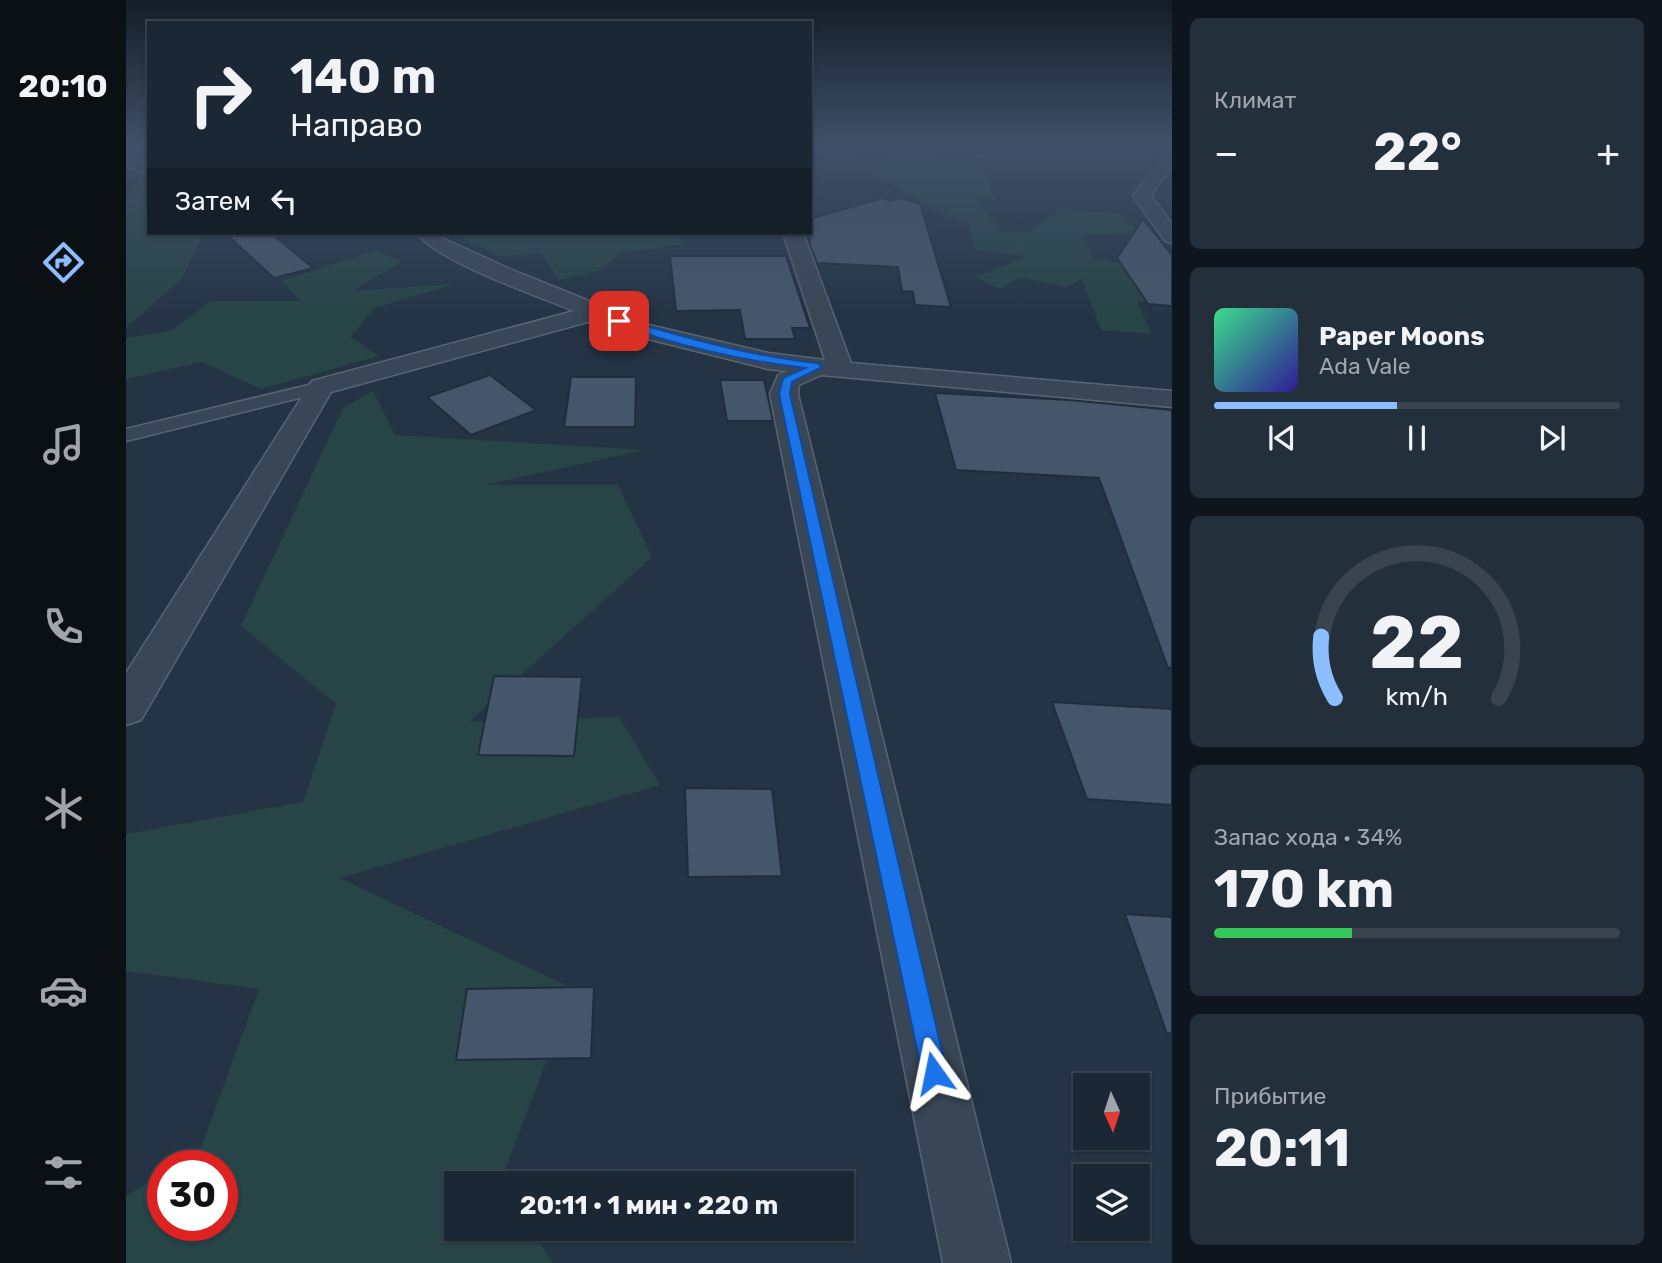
<!DOCTYPE html>
<html lang="ru">
<head>
<meta charset="utf-8">
<style>
  :root { --surface:#1b2734; --page:#242f3c; --text:#f1f3f6; --muted:#a0a5ac; --line:#39444f; --accent:#8bbdff }
  body { margin:0; font-family:Rubik,sans-serif; background:var(--page); color:var(--text); height:100vh; display:flex; flex-direction:column; font-size:26px; white-space:nowrap }
  * { box-sizing:border-box; margin:0 }
  p { font-size:23px; color:var(--muted) }
  .icon { flex:none; width:38px; height:38px; fill:none; stroke:currentColor; stroke-width:2; stroke-linecap:round; stroke-linejoin:round }
  .map { position:relative; flex:1; overflow:hidden }
  .panel { display:flex; flex-direction:column; gap:18px; padding:18px; background:#0f151d; width:490px }
  .panel>* { flex:none }
  .guide { position:absolute; left:21px; top:21px; width:665px; height:214px; border-radius:0px; box-shadow:0 2px 5px #0004,0 0 0 2px var(--line); background:#1b2734; color:var(--text); overflow:hidden }
  .needle { width:46px; rotate:177deg }
  .fabs { position:absolute; left:947px; top:1073px; display:grid; gap:14px }
  .fabs a { display:grid; place-items:center; width:77px; height:77px; border-radius:0px; background:var(--surface); box-shadow:0 2px 5px #0004,0 0 0 2px var(--line); font-size:35px }
  .speed { position:absolute; left:21px; top:1150px; display:flex; gap:14px; font-size:35px; font-weight:700; text-align:center }
  .speed>* { display:grid; place-content:center; width:91px; height:91px; border-radius:50%; background:var(--surface); box-shadow:0 2px 5px #0004,0 0 0 2px var(--line); line-height:1 }
  .speed .limit { border:10px solid #d22; background:#fff; color:#111 }
  .pin { position:absolute; display:grid; place-items:center; width:60px; height:60px; color:#fff; margin:-30px; border-radius:14px; box-shadow:0 4px 10px #0006 }
  .me { position:absolute; width:77px; margin:-38px; rotate:348deg; stroke-linejoin:round; filter:drop-shadow(0 0 5px #0008) }
  .turn { display:flex; align-items:center; gap:24px; height:147px; padding:0 28px; font-size:32px }
  .turn .icon { width:91px; height:91px; stroke-width:2.5 }
  .turn b { display:block; font-size:49px; line-height:60px }
  .then { display:flex; align-items:center; height:66px; padding:0 28px; background:#0003; gap:14px; font-size:26px }
  .big { font-size:52px; font-weight:700; line-height:1.1 }
  .panel .card { flex:1; display:flex; flex-direction:column; justify-content:center; gap:10px; min-width:0; padding:0 24px; border-radius:10px; background:var(--page) }
  .panel .dial { align-items:center; gap:0 }
  .dial svg { height:182px; overflow:visible; fill:none; stroke:var(--line); stroke-width:7; stroke-linecap:round; text-anchor:middle }
  .dial text { fill:var(--text); stroke:none }
  .song { display:flex; align-items:center; gap:21px }
  .cover { width:84px; height:84px; border-radius:10px; background:linear-gradient(135deg,hsl(150 70% 55%),hsl(250 70% 35%)) }
  .played { height:7px; border-radius:4px; background:linear-gradient(90deg,var(--accent) 45%,var(--line) 45%) }
  .keys { display:flex; justify-content:space-around; direction:ltr }
  .heat { display:flex; justify-content:space-between; align-items:center; font-size:38px; direction:ltr }
  .charge { height:10px; border-radius:5px; background:linear-gradient(90deg,#34c759 34%,var(--line) 0) }
  .trip { position:absolute; left:318px; top:1171px; width:410px; height:70px; border-radius:0px; background:var(--surface); box-shadow:0 2px 5px #0004,0 0 0 2px var(--line); font-weight:700; line-height:70px; text-align:center }
  main { display:flex; flex:1; min-height:0 }
  .menu { display:flex; flex-direction:column; width:126px; justify-content:space-around; align-items:center; background:#0b1015; color:var(--muted) }
  .menu .icon { width:49px; height:49px }
  .menu .selected { color:var(--accent) }
  .menu b { font-size:32px; color:var(--text) }
  .map>svg:first-child { display:block }
  .green { fill:#274446 }
  .building { fill:#46566a; stroke:#202d3c; stroke-width:2 }
  .lines { fill:none; stroke-linecap:round; stroke-linejoin:round }
  .lane-casing { stroke:#586472; stroke-width:3 }
  .street-casing { stroke:#586472; stroke-width:3 }
  .lane { fill:#394655; fill-rule:evenodd }
  .street { fill:#394655; fill-rule:evenodd }
  .route { fill:#1a73e8; stroke:#114b97; stroke-width:2 }
</style>
</head>
<body>
<main>
<nav class="menu">
<b>20:10</b>
<svg class="icon selected" aria-label="directions" viewBox="0 0 24 24"><path d="M12 3l9 9-9 9-9-9zM9 14v-3h6M13 9l2 2-2 2"/></svg>
<svg class="icon" aria-label="music" viewBox="0 0 24 24"><path d="M9 18V5l10-2v13"/><circle cx="6" cy="18" r="3"/><circle cx="16" cy="16" r="3"/></svg>
<svg class="icon" aria-label="phone" viewBox="0 0 24 24"><path d="M5 4h4l2 5-3 2q2 4 5 5l2-3 5 2v4C11 20 4 13 5 4z"/></svg>
<svg class="icon" aria-label="climate" viewBox="0 0 24 24"><path d="M12 3v18M4 7l16 10M4 17L20 7"/></svg>
<svg class="icon" aria-label="car" viewBox="0 0 24 24"><path d="M5 17H2v-5l4-1 3-4h7l3 4 3 1v5h-3M9 17h6M6 11h13"/><circle cx="7" cy="17" r="2"/><circle cx="17" cy="17" r="2"/></svg>
<svg class="icon" aria-label="filters" viewBox="0 0 24 24"><path d="M4 7h16M4 17h16"/><circle cx="9" cy="7" r="2"/><circle cx="15" cy="17" r="2"/></svg>
</nav>
<div class="map">
<svg width="1046" height="1263" viewBox="0 0 1046 1263">
  <rect width="100%" height="100%" fill="#243445"/>
  <g class="green">
    <path d="M 726,143 L 838,143 L 831,147 L 807,152 L 855,161 L 870,200 L 851,199 L 873,231 L 903,232 L 935,209 L 994,214 L 1013,233 L 958,235 L 967,258 L 1046,273 L 1046,300 L 1011,302 L 1026,334 L 975,330 L 956,279 L 939,287 L 893,277 L 873,289 L 850,277 L 901,257 L 848,250 L 843,222 C 800,212 763,184 729,156 L 757,156 Z"/>
    <polygon points="18,182 23,193 23,233 78,233 56,278 0,328 0,192"/>
    <polygon points="326,233 550,233 557,244 493,253 475,270 433,280 416,254 373,257"/>
    <polygon points="251,250 275,262 227,291 329,284 248,308 225,337 253,356 135,389 76,362 0,379 0,338 46,330 85,301 175,301 156,281"/>
    <polygon points="247,391 269,435 519,450 359,485 492,485 526,557 343,722 493,717 534,785 214,878 448,989 374,1183 331,1183 331,1228 404,1229 427,1263 0,1263 0,1196 37,1173 37,1225 96,1225 96,1166 48,1165 75,1148 133,989 0,971 0,834 177,802 210,704 115,626 217,408"/>
  </g>
  <g class="building">
    <polygon points="757,198 765,201 775,198 794,204 825,307 789,305 787,292 776,291 772,267 691,263 684,245 684,219"/>
    <polygon points="1017,219 1046,255 1046,306 1022,304 991,258"/>
    <polygon points="99,233 145,233 187,268 148,278"/>
    <polygon points="544,256 660,256 684,328 666,328 669,339 619,339 614,310 550,311"/>
    <polygon points="364,375 410,410 345,435 301,397"/>
    <polygon points="445,377 510,377 509,427 438,427"/>
    <polygon points="594,380 638,380 647,421 601,421"/>
    <polygon points="809,393 944,400 1046,410 1046,667 1042,668 973,478 830,470"/>
    <polygon points="368,676 456,677 448,756 352,755"/>
    <polygon points="926,702 1046,709 1046,805 961,799"/>
    <polygon points="559,788 646,789 656,876 562,877"/>
    <polygon points="999,914 1046,917 1046,1033 1041,1034"/>
    <polygon points="468,987 465,1058 330,1060 341,989"/>
  </g>
  <g class="lines">
    <g class="lane-casing">
      <g id="lane">
        <polygon points="844,143 854,143 861,155 860,157 852,157"/>
        <polygon points="195,382 204,387 201,391 0,441 0,429"/>
      </g>
    </g>
    <g class="street-casing">
      <g id="street">
        <polygon points="1046,151 1046,166 1025,196 1046,224 1046,243 1039,241 1007,196 1040,153"/>
        <polygon points="0,156 23,164 23,175 0,167"/>
        <path d="M 291,233 L 312,233 L 318,239 L 386,270 L 523,325 L 642,353 L 699,360 L 657,233 L 677,233 L 725,363 L 1046,391 L 1046,407 L 695,375 L 673,385 L 672,394 L 885,1263 L 817,1263 L 644,394 L 652,375 L 661,371 L 642,369 L 506,335 L 469,320 L 205,392 L 15,720 L 0,725 L 0,673 L 186,381 L 448,311 C 412,296 312,262 291,233 Z"/>
      </g>
    </g>
    <use href="#lane" class="lane"/>
    <use href="#street" class="street"/>
  </g>
  <linearGradient id="sky" x2="0" y2="1"><stop stop-color="#141d26"/><stop offset="0.45" stop-color="#3f5068"/><stop offset="1" stop-color="#3f5068" stop-opacity="0"/></linearGradient>
  <rect width="1046" height="320" fill="url(#sky)"/>
  <path class="route" d="M 493,318 C 558,337 623,356 691,363 L 696,367 L 666,382 L 664,394 L 821,1073 L 817,1082 L 808,1085 L 800,1082 L 796,1073 L 653,394 L 657,378 L 679,368 C 619,361 545,345 490,323 L 488,321 Z"/>
</svg>
<div class="fabs">
<a><svg class="needle" viewBox="-14 -14 28 28"><path d="M0-13l5 13h-10z" fill="#e53935"/><path d="M0 13l5-13h-10z" fill="#a0a5ac"/></svg></a>
<a><svg class="icon" aria-label="layers" viewBox="0 0 24 24"><path d="M12 4l9 5-9 5-9-5zM3 14l9 5 9-5"/></svg></a>
</div>
<div class="speed"><div class="limit">30</div></div>
<div class="pin" style="left:493px;top:321px;background:#d93025"><svg class="icon" aria-label="arrive" viewBox="0 0 24 24"><path d="M6 21V4h12l-3 4 3 4H6"/></svg></div>
<svg class="me" style="left:808px;top:1073px" viewBox="-20 -20 40 40"><path d="M0-17L14 15 0 8-14 15z" fill="#1a73e8" stroke="#fff" stroke-width="4"/></svg>
<div class="trip">20:11 · 1 мин · 220 m</div>
<div class="guide">
<div class="turn"><svg class="icon" aria-label="right" viewBox="0 0 24 24"><path d="M7 20v-9h11M14 6l5 5-5 5"/></svg><div><b>140 m</b>Направо</div></div>
<div class="then">Затем<svg class="icon" aria-label="left" viewBox="0 0 24 24"><path d="M17 20v-9H6M10 6l-5 5 5 5"/></svg></div>
</div>
</div>
<section class="panel">
<div class="card"><p>Климат</p>
<div class="heat"><a>−</a><b class="big">22°</b><a>+</a></div>
</div>
<div class="card">
<div class="song"><i class="cover"></i><div><b>Paper Moons</b><p>Ada Vale</p></div></div>
<div class="played"></div>
<div class="keys"><svg class="icon" aria-label="previous" viewBox="0 0 24 24"><path d="M18 5L8 12l10 7zM5 5v14"/></svg><svg class="icon" aria-label="pause" viewBox="0 0 24 24"><path d="M8 5v14M16 5v14"/></svg><svg class="icon" aria-label="next" viewBox="0 0 24 24"><path d="M6 5l10 7-10 7zM19 5v14"/></svg></div>
</div>
<div class="card dial"><svg viewBox="0 0 100 80">
<path d="M14 69A42 42 0 1 1 86 69"/>
<path d="M14 69A42 42 0 0 1 8 42" stroke="#8bbdff"/>
<text x="50" y="56" font-size="32" font-weight="700">22</text>
<text x="50" y="72" font-size="11">km/h</text>
</svg></div>
<div class="card"><p>Запас хода · 34%</p><b class="big">170 km</b><div class="charge"></div></div>
<div class="card"><p>Прибытие</p><b class="big">20:11</b></div>
</section>
</main>
</body>
</html>
